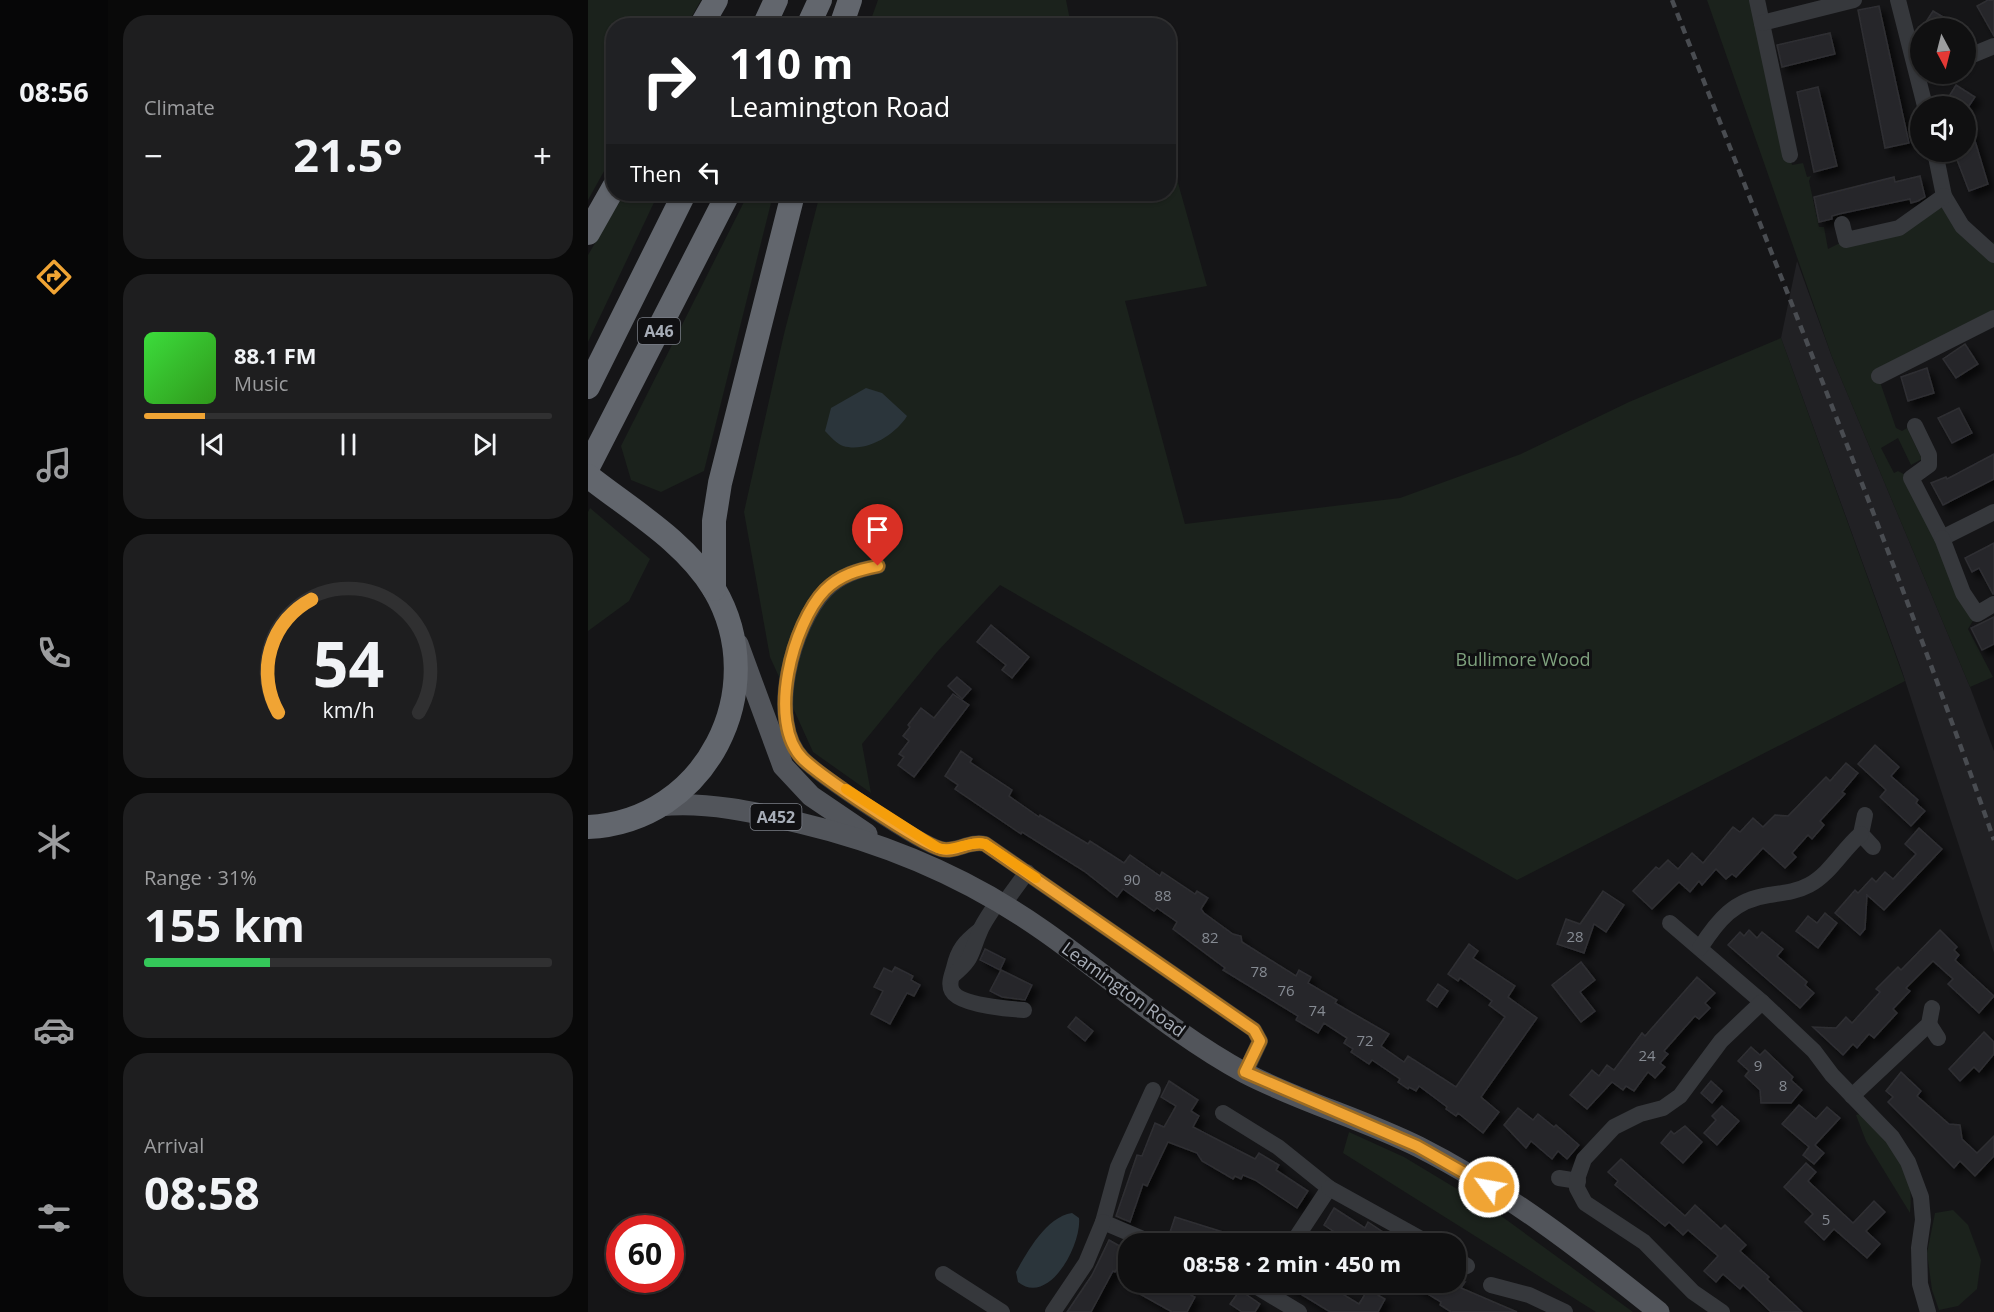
<!DOCTYPE html>
<html lang="en">
<head>
<meta charset="utf-8">
<style>
  :root { --surface:#101011; --page:#1e1e1f; --text:#f1f3f6; --muted:#9c9d9f; --line:#303031; --accent:#f0a434 }
  body { margin:0; font-family:"Open Sans",sans-serif; background:var(--page); color:var(--text); height:100vh; display:flex; flex-direction:column; font-size:22px; white-space:nowrap }
  * { box-sizing:border-box; margin:0 }
  p { font-size:20px; color:var(--muted) }
  .icon { flex:none; width:33px; height:33px; fill:none; stroke:currentColor; stroke-width:2; stroke-linecap:round; stroke-linejoin:round }
  .map { position:relative; flex:1; overflow:hidden }
  .details { display:flex; flex-direction:column; gap:15px; padding:15px; background:#090909; width:480px }
  .details>* { flex:none }
  .guide { position:absolute; left:18px; top:18px; width:570px; height:183px; border-radius:24px; box-shadow:0 2px 4px #0004,0 0 0 2px var(--line); background:#202124; color:#fff; overflow:hidden }
  .needle { width:39px; rotate:173deg }
  .buttons { position:absolute; left:1322px; top:18px; display:grid; gap:12px }
  .buttons a { display:grid; place-items:center; width:66px; height:66px; border-radius:50%; background:var(--surface); box-shadow:0 2px 4px #0004,0 0 0 2px var(--line); font-size:30px }
  .speed { position:absolute; left:18px; top:1215px; display:flex; gap:12px; font-size:30px; font-weight:700; text-align:center }
  .speed>* { display:grid; place-content:center; width:78px; height:78px; border-radius:50%; background:var(--surface); box-shadow:0 2px 4px #0004,0 0 0 2px var(--line); line-height:1 }
  .speed .limit { border:9px solid #d22; background:#fff; color:#111 }
  .pin { position:absolute; display:grid; place-items:center; width:51px; height:51px; color:#fff; margin:-62px -26px; border-radius:50% 50% 50% 0; rotate:-45deg; box-shadow:0 0 6px #0007 }
  .pin .icon { rotate:45deg }
  .me { position:absolute; width:66px; margin:-33px; rotate:302deg; stroke-linejoin:round; filter:drop-shadow(0 0 4px #0008) }
  .turn { display:flex; align-items:center; gap:21px; height:126px; padding:0 24px; font-size:27px }
  .turn .icon { width:78px; height:78px; stroke-width:2.5 }
  .turn b { display:block; font-size:42px; line-height:51px }
  .then { display:flex; align-items:center; height:57px; padding:0 24px; background:#0003; gap:12px; font-size:22px }
  .big { font-size:45px; font-weight:700; line-height:1.1 }
  .details .card { flex:1; display:flex; flex-direction:column; justify-content:center; gap:9px; min-width:0; padding:0 21px; border-radius:24px; background:var(--page) }
  .details .dial { align-items:center; gap:0 }
  .dial svg { height:156px; overflow:visible; fill:none; stroke:var(--line); stroke-width:7; stroke-linecap:round; text-anchor:middle }
  .dial text { fill:var(--text); stroke:none }
  .song { display:flex; align-items:center; gap:18px }
  .cover { width:72px; height:72px; border-radius:9px; background:linear-gradient(135deg,hsl(120 70% 55%),hsl(110 70% 35%)) }
  .played { height:6px; border-radius:3px; background:linear-gradient(90deg,var(--accent) 15%,var(--line) 15%) }
  .keys { display:flex; justify-content:space-around; direction:ltr }
  .heat { display:flex; justify-content:space-between; align-items:center; font-size:33px; direction:ltr }
  .charge { height:9px; border-radius:4px; background:linear-gradient(90deg,#34c759 31%,var(--line) 0) }
  .trip { position:absolute; left:530px; top:1233px; width:348px; height:60px; border-radius:24px; background:var(--surface); box-shadow:0 2px 4px #0004,0 0 0 2px var(--line); font-weight:700; line-height:60px; text-align:center }
  main { display:flex; flex:1; min-height:0 }
  .dock { display:flex; flex-direction:column; width:108px; justify-content:space-around; align-items:center; background:#060607; color:var(--muted) }
  .dock .icon { width:42px; height:42px }
  .dock .active { color:var(--accent) }
  .dock b { font-size:27px; color:var(--text) }
  .map>svg:first-child { display:block }
  .built { fill:#212124 }
  .green { fill:#1b221c }
  .water { fill:#2b353b }
  .building { fill:#28282b; stroke:#2f2f33; stroke-width:1.5; filter:url(#shadow) }
  .lines { fill:none; stroke-linecap:round; stroke-linejoin:round }
  .minor { stroke:#36383c; stroke-width:16 }
  .major { stroke:#52555b; stroke-width:21 }
  .highway { stroke:#62666d; stroke-width:24 }
  .rail { stroke:#494c51; stroke-width:4.5; stroke-dasharray:8 6; stroke-linecap:butt }
  .route-casing { stroke:#9c6b22; stroke-width:15 }
  .route { stroke:#f0a434; stroke-width:10 }
  .slow { stroke:#f59e0b; stroke-width:10 }
  .labels { text-anchor:middle; dominant-baseline:central; stroke-width:6; stroke-linejoin:round; paint-order:stroke }
  .number-label { font-size:15px; fill:#868b93 }
  .shield { fill:#101012; stroke:#7a7e86; stroke-width:1.5 }
  .shield-label { font-size:16px; font-weight:bold; fill:#a7adb7 }
  .park-label { font-size:18px; fill:#7fa27e; stroke:#101012 }
  .street-label { font-size:18px; fill:#a7adb7; stroke:#101012 }
</style>
</head>
<body>
<main>
<nav class="dock">
<b>08:56</b>
<svg class="icon active" aria-label="directions" viewBox="0 0 24 24"><path d="M12 3l9 9-9 9-9-9zM9 14v-3h6M13 9l2 2-2 2"/></svg>
<svg class="icon" aria-label="music" viewBox="0 0 24 24"><path d="M9 18V5l10-2v13"/><circle cx="6" cy="18" r="3"/><circle cx="16" cy="16" r="3"/></svg>
<svg class="icon" aria-label="phone" viewBox="0 0 24 24"><path d="M5 4h4l2 5-3 2q2 4 5 5l2-3 5 2v4C11 20 4 13 5 4z"/></svg>
<svg class="icon" aria-label="climate" viewBox="0 0 24 24"><path d="M12 3v18M4 7l16 10M4 17L20 7"/></svg>
<svg class="icon" aria-label="car" viewBox="0 0 24 24"><path d="M5 17H2v-5l4-1 3-4h7l3 4 3 1v5h-3M9 17h6M6 11h13"/><circle cx="7" cy="17" r="2"/><circle cx="17" cy="17" r="2"/></svg>
<svg class="icon" aria-label="filters" viewBox="0 0 24 24"><path d="M4 7h16M4 17h16"/><circle cx="9" cy="7" r="2"/><circle cx="15" cy="17" r="2"/></svg>
</nav>
<section class="details">
<div class="card"><p>Climate</p>
<div class="heat"><a>−</a><b class="big">21.5°</b><a>+</a></div>
</div>
<div class="card">
<div class="song"><i class="cover"></i><div><b>88.1 FM</b><p>Music</p></div></div>
<div class="played"></div>
<div class="keys"><svg class="icon" aria-label="previous" viewBox="0 0 24 24"><path d="M18 5L8 12l10 7zM5 5v14"/></svg><svg class="icon" aria-label="pause" viewBox="0 0 24 24"><path d="M8 5v14M16 5v14"/></svg><svg class="icon" aria-label="next" viewBox="0 0 24 24"><path d="M6 5l10 7-10 7zM19 5v14"/></svg></div>
</div>
<div class="card dial"><svg viewBox="0 0 100 80">
<path d="M14 69A42 42 0 1 1 86 69"/>
<path d="M14 69A42 42 0 0 1 31 11" stroke="#f0a434"/>
<text x="50" y="56" font-size="32" font-weight="700">54</text>
<text x="50" y="72" font-size="11">km/h</text>
</svg></div>
<div class="card"><p>Range · 31%</p><b class="big">155 km</b><div class="charge"></div></div>
<div class="card"><p>Arrival</p><b class="big">08:58</b></div>
</section>
<div class="map">
<svg width="1406" height="1312" viewBox="0 0 1406 1312">
  <defs>
    <filter id="shadow"><feDropShadow dx="5.5" dy="5.5" stdDeviation="3" flood-color="#0009"/></filter>
  </defs>
  <rect width="100%" height="100%" fill="#151517"/>
  <polygon class="built" points="1209,261 1244,357 1382,687 1406,751 1406,953 1314,671 1193,338"/>
  <g class="green">
    <polygon points="0,0 113,0 99,25 26,26 25,155 0,200"/>
    <polygon points="290,0 478,0 483,25 281,25"/>
    <polygon points="1119,0 1169,0 1204,165 1215,163 1219,177 1223,176 1221,181 1231,227 1236,227 1240,249 1258,240 1311,228 1356,196 1396,245 1406,242 1406,318 1292,382 1308,428 1314,431 1319,428 1334,459 1323,465 1310,438 1293,448 1306,473 1310,471 1323,478 1389,614 1380,629 1405,677 1382,687 1244,357"/>
    <polygon points="581,151 619,286 537,301 597,524 812,498 933,454 1041,402 1193,338 1317,681 929,880 412,585 349,652 274,744 283,793 225,752 182,657 156,512 196,334 232,194 580,194"/>
    <polygon points="36,194 70,194 0,342 0,255"/>
    <polygon points="160,194 185,195 116,471 73,492 43,480 33,446"/>
    <polygon points="2,508 62,559 41,601 0,631 0,512"/>
    <path d="M 1272,1114 C 1302,1144 1328,1168 1322,1213 L 1278,1141 L 1268,1115 Z"/>
    <polygon points="761,1132 816,1157 909,1213 1045,1312 1008,1312 755,1153"/>
    <polygon points="1365,1210 1380,1225 1393,1260 1389,1289 1370,1306 1351,1310 1344,1290 1339,1253 1347,1213"/>
  </g>
  <g class="water">
    <path d="M 278,388 L 294,393 L 319,416 C 308,434 279,453 255,446 C 249,444 242,436 237,431 L 243,408 Z"/>
    <path d="M 484,1213 L 491,1218 C 494,1244 461,1307 430,1282 L 428,1272 C 440,1251 458,1217 484,1213 Z"/>
  </g>
  <g class="building">
    <polygon points="1400,0 1406,0 1406,36 1389,6"/>
    <polygon points="1291,6 1321,143 1297,148 1270,10"/>
    <polygon points="1345,11 1374,28 1334,28"/>
    <polygon points="1242,33 1247,54 1194,67 1189,45"/>
    <polygon points="1368,85 1387,97 1381,106 1355,106"/>
    <polygon points="1230,87 1249,166 1226,172 1209,92"/>
    <polygon points="1382,124 1400,184 1381,191 1366,152 1377,152 1377,125"/>
    <polygon points="1332,176 1337,197 1330,201 1323,203 1322,199 1298,204 1251,214 1244,216 1244,219 1231,222 1226,197 1306,177 1307,182"/>
    <polygon points="1377,344 1390,364 1368,378 1355,359"/>
    <polygon points="1339,368 1346,393 1320,401 1313,377"/>
    <polygon points="1371,408 1384,433 1364,443 1350,418"/>
    <polygon points="1406,454 1406,479 1355,505 1343,483 1358,477 1359,479"/>
    <polygon points="1406,543 1406,594 1405,594 1391,568 1384,572 1377,558"/>
    <polygon points="1406,617 1406,644 1394,650 1383,628"/>
    <polygon points="403,625 441,657 424,678 414,670 418,665 389,642"/>
    <polygon points="369,677 383,689 374,699 360,686"/>
    <polygon points="365,694 381,705 326,777 310,765 316,757 311,754 321,741 315,736 322,727 320,725 333,708 346,718"/>
    <polygon points="1287,745 1311,767 1303,776 1330,800 1328,803 1337,811 1323,826 1292,797 1298,790 1270,764"/>
    <polygon points="373,751 384,759 382,762 424,790 421,796 451,817 452,815 500,844 502,841 536,863 542,855 572,876 574,872 607,894 609,891 620,898 613,909 616,913 645,934 653,936 654,942 708,976 711,970 723,977 720,983 749,1000 747,1003 801,1034 793,1046 816,1062 820,1056 868,1087 917,1017 901,1005 904,1001 872,978 870,981 860,974 881,944 890,951 885,958 927,986 920,997 949,1018 893,1097 911,1112 895,1133 870,1113 868,1116 858,1109 859,1107 831,1086 828,1091 821,1087 820,1089 810,1082 812,1079 784,1060 781,1064 763,1052 765,1049 756,1043 759,1038 736,1023 730,1033 708,1020 710,1016 635,970 637,968 585,929 589,922 569,908 566,911 535,889 529,897 496,871 434,832 433,834 367,789 370,785 357,776"/>
    <polygon points="1258,763 1270,773 1254,792 1257,794 1232,821 1236,825 1224,839 1220,835 1204,853 1208,857 1197,868 1175,848 1148,877 1144,874 1138,879 1128,869 1114,885 1111,881 1102,892 1091,882 1064,909 1045,891 1068,867 1071,869 1080,860 1090,869 1104,853 1115,863 1145,827 1152,832 1165,818 1175,827 1187,815 1200,816 1235,780 1238,777 1242,781"/>
    <polygon points="1331,828 1354,849 1296,910 1279,895 1277,929 1272,935 1247,913 1267,890 1270,893 1284,878 1288,882 1297,872 1305,879 1328,854 1317,844"/>
    <polygon points="1015,891 1036,905 1018,932 1006,924 996,953 969,944 978,919 992,924"/>
    <polygon points="1237,913 1249,923 1230,948 1208,931 1220,916 1229,923"/>
    <polygon points="1161,930 1169,938 1174,932 1195,949 1189,956 1219,982 1217,985 1226,993 1212,1008 1140,945 1152,932 1156,936"/>
    <polygon points="1352,930 1369,947 1366,950 1371,955 1367,960 1406,996 1391,1013 1360,984 1365,979 1345,961 1318,988 1322,991 1305,1009 1309,1013 1286,1038 1281,1034 1269,1048 1265,1044 1255,1055 1225,1027 1248,1028 1258,1017 1264,1023 1292,992 1288,989 1310,967 1313,970"/>
    <polygon points="397,949 417,959 412,970 392,960"/>
    <polygon points="993,962 1007,980 992,992 1007,1011 993,1022 964,985"/>
    <polygon points="307,967 325,976 323,980 332,985 326,996 319,993 302,1024 283,1014 295,991 286,987 296,968 304,972"/>
    <polygon points="413,970 444,985 437,1000 414,997 402,991"/>
    <polygon points="1109,977 1127,993 1117,1003 1122,1008 1111,1019 1107,1016 1076,1051 1080,1054 1072,1063 1077,1067 1067,1078 1060,1072 1046,1091 1038,1086 1035,1090 1024,1082 999,1109 982,1095 1004,1070 1011,1076 1019,1065 1026,1070 1054,1033 1057,1036"/>
    <polygon points="850,984 860,991 849,1007 839,1000"/>
    <polygon points="488,1017 505,1031 497,1041 480,1027"/>
    <polygon points="1396,1032 1406,1042 1406,1054 1391,1072 1386,1067 1372,1081 1361,1069"/>
    <polygon points="1163,1047 1172,1055 1177,1050 1205,1077 1203,1080 1214,1090 1203,1103 1173,1103 1172,1090 1157,1076 1161,1071 1150,1061"/>
    <polygon points="1313,1072 1333,1091 1329,1096 1361,1124 1372,1125 1374,1139 1389,1153 1406,1136 1406,1156 1387,1176 1372,1161 1366,1168 1300,1102 1305,1097 1298,1091"/>
    <polygon points="581,1081 610,1100 603,1111 611,1116 605,1127 667,1159 671,1153 691,1165 688,1170 720,1191 709,1208 667,1180 655,1175 653,1179 647,1176 645,1179 614,1161 609,1153 580,1142 559,1186 555,1184 542,1222 528,1216 549,1155 554,1156 567,1123 576,1127 588,1106 573,1097"/>
    <polygon points="1123,1081 1134,1091 1124,1103 1113,1093"/>
    <polygon points="1211,1105 1228,1119 1239,1107 1252,1118 1227,1145 1236,1153 1226,1164 1215,1155 1221,1147 1194,1124"/>
    <polygon points="1134,1106 1151,1121 1129,1145 1116,1133 1128,1120 1124,1116"/>
    <polygon points="930,1108 945,1120 950,1114 966,1127 968,1125 991,1145 979,1159 970,1151 964,1159 943,1141 938,1148 916,1125"/>
    <polygon points="1097,1126 1114,1142 1095,1163 1073,1143 1083,1131 1086,1134"/>
    <polygon points="1033,1159 1097,1216 1107,1205 1133,1229 1137,1225 1158,1245 1152,1251 1181,1277 1179,1279 1214,1312 1183,1312 1155,1285 1152,1289 1135,1274 1128,1282 1116,1271 1130,1256 1100,1230 1095,1235 1081,1222 1077,1226 1027,1185 1030,1181 1020,1172"/>
    <polygon points="1218,1163 1228,1172 1220,1181 1265,1223 1286,1201 1297,1212 1278,1231 1292,1244 1279,1258 1246,1229 1236,1240 1217,1222 1225,1214 1196,1187"/>
    <polygon points="746,1208 777,1228 780,1222 795,1232 789,1244 764,1244 736,1225"/>
    <polygon points="587,1217 635,1232 631,1244 607,1244 581,1235"/>
    <polygon points="521,1240 539,1250 527,1272 525,1271 503,1312 479,1312 504,1275"/>
    <polygon points="552,1282 577,1282 607,1297 599,1312 584,1312 548,1292"/>
    <polygon points="693,1282 735,1282 771,1304 780,1289 797,1299 790,1312 742,1312"/>
    <polygon points="820,1282 877,1282 873,1288 929,1312 863,1312 852,1305 853,1302"/>
    <polygon points="652,1290 672,1304 667,1312 654,1312 642,1304"/>
  </g>
  <g class="lines">
    <g class="minor">
      <polyline points="1169,0 1202,155"/>
      <polyline points="1310,0 1337,106"/>
      <polyline points="1174,23 1266,0"/>
      <polyline points="1377,58 1406,46"/>
      <polyline points="1347,152 1356,196 1374,226 1406,255"/>
      <polyline points="1254,224 1258,240 1311,228 1356,196"/>
      <polyline points="1291,376 1406,318"/>
      <polyline points="1327,426 1341,455 1341,465 1323,478 1354,538 1406,512"/>
      <polyline points="1354,538 1375,593 1389,614 1406,604"/>
      <path d="M 290,566 C 270,570 253,575 238,590 C 205,624 178,722 215,759 C 232,776 332,844 353,849 C 367,853 382,840 397,844 L 666,1030 L 672,1041 L 657,1073"/>
      <polyline points="1277,815 1273,834 1285,847"/>
      <polyline points="415,905 439,872"/>
      <polyline points="1082,923 1174,1002"/>
      <path d="M 392,930 C 377,942 370,949 366,968 C 364,975 360,984 364,991 C 371,1005 420,1009 436,1010"/>
      <path d="M 1112,948 C 1130,920 1146,900 1181,895 C 1195,893 1208,892 1221,885 C 1242,874 1255,849 1273,834"/>
      <path d="M 364,976 C 386,958 382,954 392,931 C 396,921 404,911 410,901"/>
      <polyline points="1341,1024 1350,1038"/>
      <polyline points="565,1090 530,1167 515,1222 567,1244"/>
      <polyline points="1264,1096 1341,1024 1344,1008"/>
      <polyline points="635,1113 690,1147 741,1188 704,1244"/>
      <polyline points="971,1178 990,1181"/>
      <polyline points="741,1188 842,1244"/>
      <polyline points="867,1259 879,1266"/>
      <polyline points="355,1274 414,1312"/>
      <polyline points="661,1282 711,1312"/>
      <polyline points="903,1285 941,1295 977,1312"/>
      <polyline points="465,1312 498,1263 515,1222"/>
      <polyline points="1134,1312 1105,1292 1056,1242 997,1203 989,1188 990,1176 996,1159 1026,1127 1052,1114 1075,1108 1092,1096 1133,1041 1174,1002 1226,1051 1244,1075 1304,1137 1320,1162 1333,1197 1335,1220 1331,1248 1332,1284 1340,1312"/>
    </g>
    <g class="major">
      <polyline points="150,644 195,766 223,796 279,834"/>
      <path d="M 71,806 C 118,801 166,812 212,823 C 301,844 381,878 456,931 C 523,978 585,1034 657,1073 C 713,1102 775,1119 831,1147 C 918,1191 995,1251 1071,1312"/>
    </g>
    <g class="highway">
      <polyline points="113,26 128,0"/>
      <polyline points="176,26 188,0"/>
      <polyline points="220,26 232,0"/>
      <polyline points="253,26 262,0"/>
      <polyline points="0,233 26,187"/>
      <polyline points="0,387 96,194"/>
      <polyline points="0,467 140,194"/>
      <path d="M 0,476 C 43,510 97,541 126,589 C 185,689 118,822 0,827"/>
      <polyline points="126,589 126,521 132,483 205,194"/>
    </g>
    <path class="rail" d="M 1084,0 C 1193,279 1307,557 1406,840"/>
  </g>
  <g class="lines">
    <g class="route-casing">
      <path id="route" d="M 290,566 C 270,570 252,575 237,590 C 205,623 178,722 215,759 C 233,776 331,843 353,849 C 367,853 382,840 397,844 L 666,1030 L 672,1041 L 657,1072 L 829,1146 L 901,1187"/>
    </g>
    <use href="#route" class="route"/>
    <path class="slow" d="M 258,789 L 350,848 C 366,853 381,840 397,844 L 448,878"/>
  </g>
  <g class="labels">
    <g class="number-label">
      <text x="544" y="879">90</text>
      <text x="575" y="895">88</text>
      <text x="987" y="936">28</text>
      <text x="622" y="937">82</text>
      <text x="671" y="971">78</text>
      <text x="698" y="990">76</text>
      <text x="729" y="1010">74</text>
      <text x="777" y="1040">72</text>
      <text x="1059" y="1055">24</text>
      <text x="1170" y="1065">9</text>
      <text x="1195" y="1085">8</text>
      <text x="1238" y="1219">5</text>
    </g>
    <g class="shield">
      <rect x="50" y="318" width="42" height="26" rx="4.5"/>
      <rect x="162.5" y="804" width="51" height="26" rx="4.5"/>
    </g>
    <g class="shield-label">
      <text x="71" y="331">A46</text>
      <text x="188" y="817">A452</text>
    </g>
    <g class="park-label">
      <text x="935" y="659">Bullimore Wood</text>
    </g>
    <g class="street-label">
      <text transform="translate(536 989) rotate(36)">Leamington Road</text>
    </g>
  </g>
</svg>
<div class="buttons">
<a><svg class="needle" viewBox="-14 -14 28 28"><path d="M0-13l5 13h-10z" fill="#e53935"/><path d="M0 13l5-13h-10z" fill="#9c9d9f"/></svg></a>
<a><svg class="icon" aria-label="sound" viewBox="0 0 24 24"><path d="M4 9h4l5-4v14l-5-4H4zM17 9q2 3 0 6"/></svg></a>
</div>
<div class="speed"><div class="limit">60</div></div>
<div class="pin" style="left:290px;top:566px;background:#d93025"><svg class="icon" aria-label="arrive" viewBox="0 0 24 24"><path d="M6 21V4h12l-3 4 3 4H6"/></svg></div>
<svg class="me" style="left:901px;top:1187px" viewBox="-20 -20 40 40"><circle r="17" fill="#f0a434" stroke="#fff" stroke-width="3"/><path d="M0-11L8 9 0 5-8 9z" fill="#fff"/></svg>
<div class="trip">08:58 · 2 min · 450 m</div>
<div class="guide">
<div class="turn"><svg class="icon" aria-label="right" viewBox="0 0 24 24"><path d="M7 20v-9h11M14 6l5 5-5 5"/></svg><div><b>110 m</b>Leamington Road</div></div>
<div class="then">Then<svg class="icon" aria-label="left" viewBox="0 0 24 24"><path d="M17 20v-9H6M10 6l-5 5 5 5"/></svg></div>
</div>
</div>
</main>
</body>
</html>
